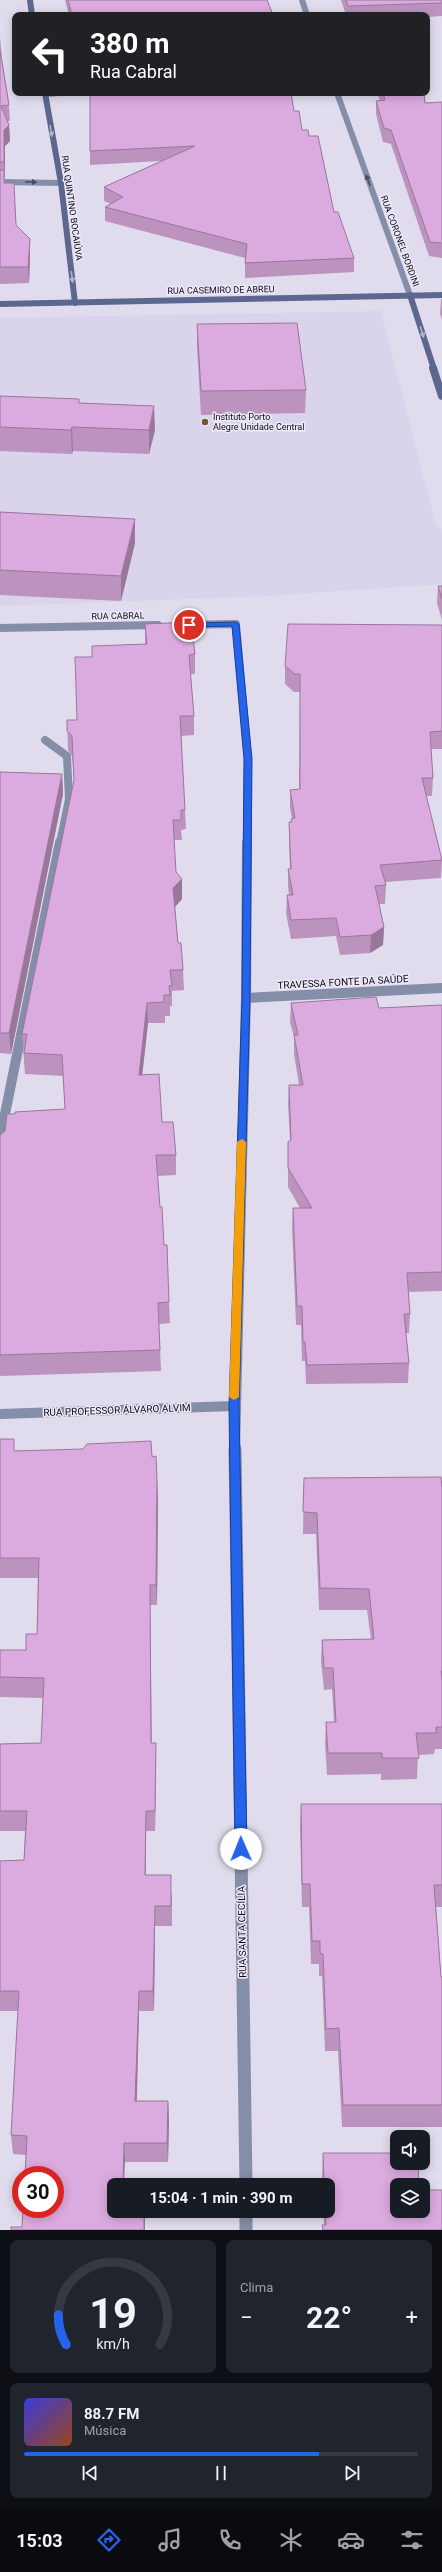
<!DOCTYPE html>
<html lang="pt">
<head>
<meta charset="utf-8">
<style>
  :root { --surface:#171b24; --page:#20242c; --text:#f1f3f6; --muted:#9ea1a6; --line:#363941; --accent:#2563eb }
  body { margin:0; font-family:Roboto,sans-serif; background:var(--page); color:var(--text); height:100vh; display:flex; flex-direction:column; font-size:15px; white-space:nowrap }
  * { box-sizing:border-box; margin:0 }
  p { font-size:13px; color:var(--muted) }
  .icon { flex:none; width:22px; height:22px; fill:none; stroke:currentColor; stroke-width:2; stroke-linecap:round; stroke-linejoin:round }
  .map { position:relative; height:2230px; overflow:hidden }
  .side { display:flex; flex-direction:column; gap:10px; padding:10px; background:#0d0f14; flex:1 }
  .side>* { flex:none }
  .guide { position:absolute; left:12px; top:12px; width:418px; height:84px; border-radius:8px; box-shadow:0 2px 10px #0003; background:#202124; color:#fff; overflow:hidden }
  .fabs { position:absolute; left:390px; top:2130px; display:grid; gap:8px }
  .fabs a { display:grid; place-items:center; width:40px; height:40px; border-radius:8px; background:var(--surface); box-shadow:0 2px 10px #0003; font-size:20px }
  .speed { position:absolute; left:12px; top:2166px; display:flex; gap:8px; font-size:20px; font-weight:700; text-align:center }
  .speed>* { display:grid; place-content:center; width:52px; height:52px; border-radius:50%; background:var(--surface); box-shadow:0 2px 10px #0003; line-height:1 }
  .speed .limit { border:6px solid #d22; background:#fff; color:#111 }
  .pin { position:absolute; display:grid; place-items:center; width:34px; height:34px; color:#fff; margin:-17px; border:2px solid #fff; border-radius:50%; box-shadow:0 1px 4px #0007 }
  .me { position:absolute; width:44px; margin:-22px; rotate:359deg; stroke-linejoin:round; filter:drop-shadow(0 0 3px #0008) }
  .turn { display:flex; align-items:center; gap:14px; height:84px; padding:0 12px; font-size:18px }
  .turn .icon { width:52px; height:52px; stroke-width:2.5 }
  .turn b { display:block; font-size:28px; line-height:34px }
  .big { font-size:30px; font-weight:700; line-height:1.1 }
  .side .tile { flex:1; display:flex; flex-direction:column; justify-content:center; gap:6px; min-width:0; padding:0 14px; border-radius:8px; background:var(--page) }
  .side .dial { align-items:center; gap:0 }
  .dial svg { height:104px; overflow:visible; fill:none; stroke:var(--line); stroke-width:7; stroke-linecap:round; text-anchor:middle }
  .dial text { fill:var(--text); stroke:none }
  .song { display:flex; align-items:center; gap:12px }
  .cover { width:48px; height:48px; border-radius:6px; background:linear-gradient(135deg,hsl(240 70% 55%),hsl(20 70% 35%)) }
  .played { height:4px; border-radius:2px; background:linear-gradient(90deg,var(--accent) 75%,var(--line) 75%) }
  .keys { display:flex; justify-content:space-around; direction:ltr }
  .heat { display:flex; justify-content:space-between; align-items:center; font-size:22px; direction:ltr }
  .side .tiles { flex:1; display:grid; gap:10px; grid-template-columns:1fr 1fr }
  .tile:last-child { grid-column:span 2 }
  .trip { position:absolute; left:107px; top:2178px; width:228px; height:40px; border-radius:8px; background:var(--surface); box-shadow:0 2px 10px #0003; font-weight:700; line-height:40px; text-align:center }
  .tab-bar { display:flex; height:64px; justify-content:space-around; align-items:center; background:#090b0e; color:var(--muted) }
  .tab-bar .icon { width:28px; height:28px }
  .tab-bar .active { color:var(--accent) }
  .tab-bar b { font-size:18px; color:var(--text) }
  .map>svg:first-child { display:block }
  .built { fill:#d9d3ec }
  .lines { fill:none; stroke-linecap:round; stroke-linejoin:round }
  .street-far3 { stroke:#858ea8; stroke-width:6 }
  .street-far2 { stroke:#858ea8; stroke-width:8 }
  .street-far1 { stroke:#858ea8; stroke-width:10 }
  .street { stroke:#858ea8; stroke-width:13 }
  .secondary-far1 { stroke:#5b678c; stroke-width:6 }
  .secondary { stroke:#5b678c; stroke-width:8 }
  .wall { fill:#bc92bf }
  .shaded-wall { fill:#99779b }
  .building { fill:#dbaade; stroke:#99779b }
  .oneway { fill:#b3b5cf }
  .oneway2 { fill:#484c5c }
  .route { fill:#2563eb; stroke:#184099 }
  .slow { fill:#f59e0b }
  .poi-dot { fill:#77572d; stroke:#ede9fb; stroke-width:1.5 }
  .labels { text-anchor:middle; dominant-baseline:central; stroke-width:3; stroke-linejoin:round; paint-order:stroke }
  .far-street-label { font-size:9px; fill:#0c0b10; stroke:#ede9fb }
  .far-poi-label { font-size:9px; fill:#0c0b10; stroke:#ede9fb; text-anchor:start }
  .street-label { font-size:10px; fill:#0c0b10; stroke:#ede9fb }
</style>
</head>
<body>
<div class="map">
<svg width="442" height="2230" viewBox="0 0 442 2230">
  <rect width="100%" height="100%" fill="#e0dced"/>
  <polygon class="built" points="381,311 436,526 442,529 442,584 267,596 0,606 0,318"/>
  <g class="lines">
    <g class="street-far3">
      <polyline points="302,0 307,15"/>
      <polyline points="337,93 410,295"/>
      <polyline points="45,94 59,93"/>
      <polyline points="0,182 61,183"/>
    </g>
    <g class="street-far2">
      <polyline points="178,625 236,624 248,759 247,843"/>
      <polyline points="0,628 158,625"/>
      <polyline points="45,740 67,756 69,799 60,843"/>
    </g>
    <g class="street-far1">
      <polyline points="246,998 442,988"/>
      <polyline points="0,1151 4,1119 60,842"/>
      <polyline points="0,1414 234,1406"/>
      <polyline points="235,1450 246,998 247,842"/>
    </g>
    <g class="street">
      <polyline points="235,1449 246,2185"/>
      <polyline points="246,2211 246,2230"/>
    </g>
    <g class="secondary-far1">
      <polyline points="30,0 32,15"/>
      <polyline points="45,93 61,183 75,303"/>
      <polyline points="410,295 434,369"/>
      <polyline points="0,304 442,295"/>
    </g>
    <polyline class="secondary" points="433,368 442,396"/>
  </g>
  <g class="wall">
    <polygon points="65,0 267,0 273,15 69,15"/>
    <polygon points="341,0 442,0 442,16 427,17 427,15 346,15"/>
    <polygon points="0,37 2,58 9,105 10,121 7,121 9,125 10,141 5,146 5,183 16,225 30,239 30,256 29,283 0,284"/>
    <polygon points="377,93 424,93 425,103 442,102 442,258 429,256 391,144 383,142 376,114 376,101 380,101"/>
    <polygon points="294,111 302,130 309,136 334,212 354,258 354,272 245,278 245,258 105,221 105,207 111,204 104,201 104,187 161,161 90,165 90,151"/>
    <polygon points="441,299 442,299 442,320 440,314"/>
    <polygon points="197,324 306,390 305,413 201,415 197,347"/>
    <polygon points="0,396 80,403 155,430 149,454 73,451 72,454 0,451"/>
    <polygon points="0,512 135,519 135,543 121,601 0,595"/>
    <polygon points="438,586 442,586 442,620 437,603"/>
    <polygon points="145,624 195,654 195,674 190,674 194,716 194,735 181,736 185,810 186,829 181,830 182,840 174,840 176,872 182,879 182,899 175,907 178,943 183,970 184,990 172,991 172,1006 170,1006 170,1016 165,1016 165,1023 148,1023 142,1075 176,1155 176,1175 157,1176 169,1302 170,1323 159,1324 161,1371 0,1376 0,1135 5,1131 15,1114 65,1109 63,1076 25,1074 22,1034 74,780 72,756 68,750 67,720 77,720 92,657 145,644"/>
    <polygon points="442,625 442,749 431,749 433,778 432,796 426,796 442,860 441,878 385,882 386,885 385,904 379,904 384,927 383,945 370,953 340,955 336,936 291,939 286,913 287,895 289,895 288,887 288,869 290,869 289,840 289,822 291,822 291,819 292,819 290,808 290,790 299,789 300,692 294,692 285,684 285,666"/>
    <polygon points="0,772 62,774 63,794 11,1054 0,1053"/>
    <polygon points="291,1003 379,1008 442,1005 442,1291 408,1292 410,1314 409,1333 406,1333 409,1363 408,1383 306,1384 305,1361 302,1361 301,1325 296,1325 292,1227 293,1208 300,1208 288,1187 288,1142 290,1140 288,1104 289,1085 299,1085 294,1054 294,1037 290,1022"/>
    <polygon points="0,1439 15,1451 152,1457 157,1480 158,1500 157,1605 150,1605 152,1743 156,1764 155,1831 146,1831 146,1875 172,1895 172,1926 155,1926 154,2011 139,2011 137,2101 168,2101 169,2121 168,2162 125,2162 114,2185 145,2211 145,2230 11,2230 22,2227 26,2155 13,2154 11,2135 18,2011 0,2011 0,1861 24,1860 25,1831 0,1831 0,1744 41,1743 43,1698 0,1697 0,1650 26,1650 37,1634 38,1578 0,1578"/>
    <polygon points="304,1478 442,1488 442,1749 435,1749 434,1754 418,1755 417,1779 381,1780 381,1774 327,1775 325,1744 326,1722 334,1722 332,1689 324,1690 321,1661 322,1640 371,1639 367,1610 319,1610 316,1534 303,1534"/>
    <polygon points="301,1804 442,1804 442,1907 436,1907 441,1977 442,1977 442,2127 342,2127 338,2051 325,2051 322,1976 319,1976 319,1964 311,1964 309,1907 302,1907 300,1827"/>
    <polygon points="323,2153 397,2185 442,2230 322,2230 322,2225 324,2225 323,2211 328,2211 328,2185 323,2185 322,2175"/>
  </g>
  <g class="shaded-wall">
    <polygon points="9,125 10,141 5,146 5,178 4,162 4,130"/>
    <polygon points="30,239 30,256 29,283 28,267"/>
    <polygon points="154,406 155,430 149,454 149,430"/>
    <polygon points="72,427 73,451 72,454 71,430"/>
    <polygon points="135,519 135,543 121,601 121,576"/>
    <polygon points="62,774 63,794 11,1054 9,1033"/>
    <polygon points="182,879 182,899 174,908 173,888"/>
    <polygon points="384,927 383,945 370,953 371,935"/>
    <polygon points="147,1003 148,1023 140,1095 139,1075"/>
    <polygon points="157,1480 158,1500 157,1605 156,1585"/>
    <polygon points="156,1743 156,1764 155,1831 155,1811"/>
    <polygon points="146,1811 146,1831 145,1895 145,1875"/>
    <polygon points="155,1906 155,1926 154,2011 153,1991"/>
    <polygon points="139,1991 139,2011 136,2120 135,2101"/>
    <polygon points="168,2101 169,2121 168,2162 167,2143"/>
    <polygon points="124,2143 125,2162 124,2185 123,2185"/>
    <rect x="144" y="2211" width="1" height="19"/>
  </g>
  <g class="building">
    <polygon points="68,0 267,0 273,15 72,15"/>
    <polygon points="346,0 442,0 442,3 348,6"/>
    <polygon points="0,50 9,105 1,106 9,125 4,130 4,162 0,162"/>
    <polygon points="90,93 291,93 294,111 299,111 302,130 308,130 309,136 318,136 334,212 338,212 354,258 245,263 247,244 105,207 123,197 104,187 195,146 90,151"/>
    <polygon points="383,93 424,93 425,103 442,102 442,243 430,242 391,130 384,128 376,101 385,100"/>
    <polygon points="0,170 4,170 4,183 14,183 16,225 30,239 28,267 0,267"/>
    <polygon points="297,323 306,390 201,391 197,324"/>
    <polygon points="0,396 79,399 79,403 154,406 149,430 72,427 71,430 0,427"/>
    <polygon points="0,512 135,519 121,576 0,570"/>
    <polygon points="438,586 442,586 442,599"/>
    <polygon points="191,622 195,654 189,655 194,716 180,716 185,810 181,810 181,820 173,820 176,872 182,879 173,888 178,943 181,943 183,970 170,970 172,985 169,986 170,995 164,995 164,1002 147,1003 139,1075 159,1074 162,1122 173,1122 176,1155 156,1155 160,1207 162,1207 164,1245 167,1245 169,1302 158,1303 160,1350 0,1355 0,1135 5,1131 7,1114 15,1114 15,1112 65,1109 62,1055 24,1053 27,1034 22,1034 74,780 72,736 67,731 67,720 77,720 75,657 92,657 92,646 147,644 145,624"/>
    <polygon points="288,624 442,625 442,731 430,732 433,778 422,778 442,860 380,865 386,885 375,886 384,927 371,935 340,937 336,918 291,920 287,895 293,895 288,869 291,869 289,822 292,822 291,819 295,818 290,790 300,789 300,674 295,674 285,666"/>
    <polygon points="0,772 62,774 9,1033 0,1033"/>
    <polygon points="376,997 379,1008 442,1005 442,1272 407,1273 410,1314 404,1314 409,1363 307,1365 305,1342 303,1342 302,1306 297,1306 293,1208 312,1208 288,1168 288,1142 291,1140 289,1085 303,1085 294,1035 298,1035 291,1003"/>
    <polygon points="0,1439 14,1439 14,1451 83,1449 87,1444 151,1441 152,1457 156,1456 157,1480 156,1585 150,1585 151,1743 156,1743 155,1811 146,1811 145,1875 171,1875 171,1906 155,1906 153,1991 139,1991 135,2101 168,2101 167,2143 124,2143 123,2185 114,2185 114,2211 144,2211 144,2230 11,2230 11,2227 22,2227 23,2209 55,2209 55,2175 25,2175 27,2136 11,2135 19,1991 0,1991 0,1861 24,1860 27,1811 0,1811 0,1744 41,1743 44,1678 0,1677 0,1650 26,1650 26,1634 37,1634 39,1558 0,1558"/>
    <polygon points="441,1477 442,1488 442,1671 441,1671 442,1680 442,1727 436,1727 436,1733 416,1733 419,1758 382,1758 382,1753 328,1753 326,1722 336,1722 333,1668 324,1668 322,1640 374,1639 369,1589 320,1588 317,1513 303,1512 304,1478"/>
    <polygon points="301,1804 442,1804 442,1885 434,1885 441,1977 442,1977 442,2105 343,2105 339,2028 326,2029 323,1954 320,1953 320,1941 312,1941 310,1884 302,1884"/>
    <polygon points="323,2153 397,2153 397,2163 418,2163 419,2185 397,2185 397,2211 423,2211 423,2190 442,2190 442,2230 323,2230 322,2225 326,2225 325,2211 328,2211 328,2185 324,2185"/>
  </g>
  <defs><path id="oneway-solid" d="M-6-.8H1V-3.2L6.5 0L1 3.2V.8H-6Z"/></defs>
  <g class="oneway">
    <use href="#oneway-solid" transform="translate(51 131) rotate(81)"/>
    <use href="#oneway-solid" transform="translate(72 277) rotate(83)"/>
    <use href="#oneway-solid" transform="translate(422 332) rotate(73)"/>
  </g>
  <g class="oneway2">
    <use href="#oneway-solid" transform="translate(368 180) rotate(-110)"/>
    <use href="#oneway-solid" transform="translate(31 182) rotate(2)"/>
  </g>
  <polygon class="route" points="236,622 239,624 252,759 250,998 239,1406 247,1849 241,1854 235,1849 229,1406 242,998 244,759 232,626 189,627 185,625 189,623"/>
  <polygon class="slow" points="242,1139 246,1142 239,1397 234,1400 229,1397 237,1142"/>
  <circle class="poi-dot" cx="205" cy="422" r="4"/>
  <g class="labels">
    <g class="far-street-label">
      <text transform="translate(72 208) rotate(82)">RUA QUINTINO BOCAIÚVA</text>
      <text transform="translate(400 241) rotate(70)">RUA CORONEL BORDINI</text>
      <text transform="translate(221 290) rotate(-1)">RUA CASEMIRO DE ABREU</text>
      <text transform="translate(118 616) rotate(-1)">RUA CABRAL</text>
    </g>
    <g class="far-poi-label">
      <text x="213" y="417">Instituto Porto<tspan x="213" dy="10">Alegre Unidade Central</tspan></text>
    </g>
    <g class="street-label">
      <text transform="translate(343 982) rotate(-3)">TRAVESSA FONTE DA SAÚDE</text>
      <text transform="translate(117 1410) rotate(-2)">RUA PROFESSOR ÁLVARO ALVIM</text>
      <text transform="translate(242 1932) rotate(-91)">RUA SANTA CECÍLIA</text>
    </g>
  </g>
</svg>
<div class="fabs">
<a><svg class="icon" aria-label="sound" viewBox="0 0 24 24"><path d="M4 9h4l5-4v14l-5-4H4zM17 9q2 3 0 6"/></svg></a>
<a><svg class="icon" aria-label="layers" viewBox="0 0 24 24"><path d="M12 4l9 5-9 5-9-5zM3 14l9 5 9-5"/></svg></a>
</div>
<div class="speed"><div class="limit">30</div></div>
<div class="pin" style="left:189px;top:625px;background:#d93025"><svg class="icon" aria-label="arrive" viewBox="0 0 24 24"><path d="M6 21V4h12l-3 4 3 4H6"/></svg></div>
<svg class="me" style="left:241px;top:1849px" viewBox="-20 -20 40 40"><circle r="19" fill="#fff"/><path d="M0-13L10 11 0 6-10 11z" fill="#2563eb"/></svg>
<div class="trip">15:04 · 1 min · 390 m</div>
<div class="guide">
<div class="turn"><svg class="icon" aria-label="left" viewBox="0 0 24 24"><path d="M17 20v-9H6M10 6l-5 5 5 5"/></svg><div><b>380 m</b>Rua Cabral</div></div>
</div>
</div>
<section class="side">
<div class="tiles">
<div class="tile dial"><svg viewBox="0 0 100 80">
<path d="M14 69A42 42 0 1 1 86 69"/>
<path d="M14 69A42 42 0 0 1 8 46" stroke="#2563eb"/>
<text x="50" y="56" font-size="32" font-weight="700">19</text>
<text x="50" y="72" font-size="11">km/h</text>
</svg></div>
<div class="tile"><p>Clima</p>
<div class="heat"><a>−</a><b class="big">22°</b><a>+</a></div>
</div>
<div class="tile">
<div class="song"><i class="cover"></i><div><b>88.7 FM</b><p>Música</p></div></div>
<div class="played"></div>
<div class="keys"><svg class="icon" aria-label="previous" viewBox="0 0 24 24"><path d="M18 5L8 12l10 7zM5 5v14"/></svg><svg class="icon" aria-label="pause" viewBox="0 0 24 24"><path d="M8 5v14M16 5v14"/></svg><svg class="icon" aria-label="next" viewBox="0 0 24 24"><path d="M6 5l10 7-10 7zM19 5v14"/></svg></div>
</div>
</div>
</section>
<nav class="tab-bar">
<b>15:03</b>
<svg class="icon active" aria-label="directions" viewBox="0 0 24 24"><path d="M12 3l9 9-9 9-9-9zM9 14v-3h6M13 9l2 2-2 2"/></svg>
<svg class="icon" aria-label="music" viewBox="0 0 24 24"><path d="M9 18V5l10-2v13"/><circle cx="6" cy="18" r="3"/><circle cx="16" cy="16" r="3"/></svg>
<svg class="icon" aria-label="phone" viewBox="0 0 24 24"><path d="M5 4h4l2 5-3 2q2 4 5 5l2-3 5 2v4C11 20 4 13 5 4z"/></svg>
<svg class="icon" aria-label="climate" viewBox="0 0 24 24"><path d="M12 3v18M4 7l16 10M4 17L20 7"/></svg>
<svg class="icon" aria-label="car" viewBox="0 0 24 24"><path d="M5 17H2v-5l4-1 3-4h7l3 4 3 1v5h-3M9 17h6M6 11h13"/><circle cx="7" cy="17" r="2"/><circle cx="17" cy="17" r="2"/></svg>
<svg class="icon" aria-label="filters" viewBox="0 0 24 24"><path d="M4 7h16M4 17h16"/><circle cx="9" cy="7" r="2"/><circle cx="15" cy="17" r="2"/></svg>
</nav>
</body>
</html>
